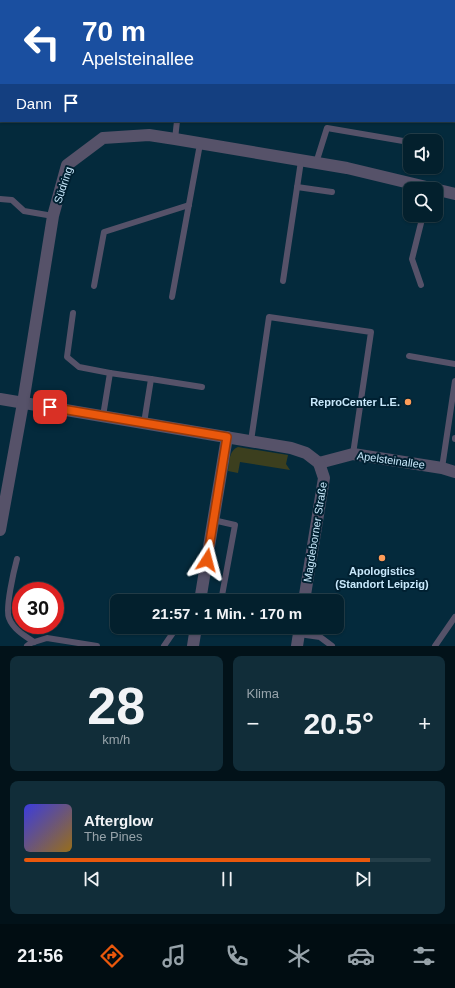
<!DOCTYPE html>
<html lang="de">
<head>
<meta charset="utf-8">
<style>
  :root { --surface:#03202d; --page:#112d39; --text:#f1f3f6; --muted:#97a3aa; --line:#243e49; --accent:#ea580c }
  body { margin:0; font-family:Helvetica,sans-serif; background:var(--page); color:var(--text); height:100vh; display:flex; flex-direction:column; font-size:15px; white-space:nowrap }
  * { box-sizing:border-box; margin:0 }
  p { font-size:13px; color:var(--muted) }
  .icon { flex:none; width:22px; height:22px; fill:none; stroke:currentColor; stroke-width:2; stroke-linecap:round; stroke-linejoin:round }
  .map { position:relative; height:646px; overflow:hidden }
  .sheet { display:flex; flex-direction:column; gap:10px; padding:10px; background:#021219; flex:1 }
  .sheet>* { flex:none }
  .top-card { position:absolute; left:0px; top:0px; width:455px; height:122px; box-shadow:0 1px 3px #0004,0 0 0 1px var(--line); background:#1a4fa0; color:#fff; overflow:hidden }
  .buttons { position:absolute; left:403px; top:134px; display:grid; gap:8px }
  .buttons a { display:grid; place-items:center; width:40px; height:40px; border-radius:8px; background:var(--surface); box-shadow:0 1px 3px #0004,0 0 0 1px var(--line); font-size:20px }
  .speed { position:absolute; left:12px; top:582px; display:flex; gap:8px; font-size:20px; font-weight:700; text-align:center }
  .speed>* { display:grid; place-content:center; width:52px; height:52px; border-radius:50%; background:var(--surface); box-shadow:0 1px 3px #0004,0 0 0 1px var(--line); line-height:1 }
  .speed .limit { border:6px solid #d22; background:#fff; color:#111 }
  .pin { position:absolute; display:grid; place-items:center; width:34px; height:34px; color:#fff; margin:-17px; border-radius:8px; box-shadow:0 2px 6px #0006 }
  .me { position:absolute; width:44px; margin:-22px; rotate:9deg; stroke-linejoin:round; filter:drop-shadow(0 0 3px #0008) }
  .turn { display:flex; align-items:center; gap:14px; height:84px; padding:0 16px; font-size:18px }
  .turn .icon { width:52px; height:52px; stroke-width:2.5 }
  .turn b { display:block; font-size:28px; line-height:34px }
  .then { display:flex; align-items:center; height:38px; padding:0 16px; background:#0003; gap:8px; font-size:15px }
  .big { font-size:30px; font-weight:600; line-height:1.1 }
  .sheet .tile { flex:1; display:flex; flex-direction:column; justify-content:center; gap:6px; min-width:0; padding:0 14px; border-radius:8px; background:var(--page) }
  .sheet .dial { align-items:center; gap:0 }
  .dial b { font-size:52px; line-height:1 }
  .song { display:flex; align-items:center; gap:12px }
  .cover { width:48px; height:48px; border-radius:6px; background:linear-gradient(135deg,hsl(240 70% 55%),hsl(40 70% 35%)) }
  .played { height:4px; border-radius:2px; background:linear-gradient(90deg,var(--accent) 85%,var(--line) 85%) }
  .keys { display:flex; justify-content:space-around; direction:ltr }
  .heat { display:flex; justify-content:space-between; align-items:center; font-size:22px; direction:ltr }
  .sheet .tiles { flex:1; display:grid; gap:10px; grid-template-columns:1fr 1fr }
  .tile:last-child { grid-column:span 2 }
  .trip { position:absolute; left:110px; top:594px; width:234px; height:40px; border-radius:8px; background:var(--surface); box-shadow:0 1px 3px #0004,0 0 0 1px var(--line); font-weight:600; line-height:40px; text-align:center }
  .dock { display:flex; height:64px; justify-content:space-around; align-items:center; background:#010d12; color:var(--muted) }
  .dock .icon { width:28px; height:28px }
  .dock .selected { color:var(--accent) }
  .dock b { font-size:18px; color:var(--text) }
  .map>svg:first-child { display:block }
  .green { fill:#3c3f1e }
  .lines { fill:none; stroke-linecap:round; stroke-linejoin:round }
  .service { stroke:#565269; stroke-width:6 }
  .minor { stroke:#565269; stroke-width:12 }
  .route-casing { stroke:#983908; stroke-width:10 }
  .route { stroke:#ea580c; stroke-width:7 }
  .poi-dot { fill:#fe9c58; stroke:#002031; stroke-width:1.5 }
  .labels { text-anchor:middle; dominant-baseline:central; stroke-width:4; stroke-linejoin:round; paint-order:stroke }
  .street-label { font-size:11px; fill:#c8e8fb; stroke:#002031 }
  .poi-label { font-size:11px; font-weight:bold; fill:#c8e8fb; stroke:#002031; text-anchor:end }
</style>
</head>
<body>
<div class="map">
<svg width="455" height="646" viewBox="0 0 455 646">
  <rect width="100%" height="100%" fill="#042a3c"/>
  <path class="green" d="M 238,447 L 288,455 L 286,464 L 290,470 L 240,462 L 238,473 L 228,471 C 229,463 229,450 238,447 Z"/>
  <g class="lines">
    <g class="service">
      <polyline points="0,66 1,66"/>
      <polyline points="175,139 177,121"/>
      <polyline points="316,163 327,128 409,142"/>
      <polyline points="297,187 332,192"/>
      <polyline points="0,199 12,200 24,211 53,216"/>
      <polyline points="283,281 301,161"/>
      <polyline points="421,285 412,259 423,215"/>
      <polyline points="94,286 104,232 189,205"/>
      <polyline points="172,297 200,144"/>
      <polyline points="73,313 67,357 79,367 110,373"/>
      <polyline points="409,356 455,364"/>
      <polyline points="103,416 110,373 151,379"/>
      <polyline points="144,423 151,379 202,387"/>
      <polyline points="455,438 455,439"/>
      <polyline points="251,441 269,317 371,332 353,454"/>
      <polyline points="442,468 455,381"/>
      <polyline points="213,520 235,525 221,601"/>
      <path d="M 17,559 C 14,570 5,609 9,618 C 13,629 25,636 34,642"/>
      <polyline points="184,601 185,597"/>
      <polyline points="299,634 320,637 332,646"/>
      <polyline points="27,646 31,643 47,638 97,646"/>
      <polyline points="164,646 177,627"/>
      <polyline points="435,646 455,617"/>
    </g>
    <g class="minor">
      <polyline points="0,399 291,448 306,453 319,463"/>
      <polyline points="319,463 353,454 442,468 455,472"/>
      <polyline points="0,530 23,403 53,216 67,165 103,138 149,135 175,139 347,168 455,194"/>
      <polyline points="200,601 227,437"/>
      <polyline points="304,601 324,478 319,463"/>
      <polyline points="193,646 196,627"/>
      <polyline points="297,646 300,627"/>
    </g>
  </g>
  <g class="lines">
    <g class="route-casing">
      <polyline id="route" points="50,407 227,437 207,560"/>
    </g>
    <use href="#route" class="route"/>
  </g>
  <g class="poi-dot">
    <circle cx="408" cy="402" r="4"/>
    <circle cx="382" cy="558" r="4"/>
  </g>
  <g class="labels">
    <g class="street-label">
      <text transform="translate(63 185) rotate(-72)">Südring</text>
      <text transform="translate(391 460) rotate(8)">Apelsteinallee</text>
      <text transform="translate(315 532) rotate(-81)">Magdeborner Straße</text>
    </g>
    <g class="poi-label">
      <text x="400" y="402">ReproCenter L.E.</text>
      <text x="382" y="571" text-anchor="middle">Apologistics<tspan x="382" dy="13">(Standort Leipzig)</tspan></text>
    </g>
  </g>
</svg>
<div class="buttons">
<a><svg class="icon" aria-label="sound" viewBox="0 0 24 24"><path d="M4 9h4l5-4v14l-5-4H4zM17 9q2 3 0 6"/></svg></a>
<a><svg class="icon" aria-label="search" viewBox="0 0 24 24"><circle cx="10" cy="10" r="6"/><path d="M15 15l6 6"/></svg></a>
</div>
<div class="speed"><div class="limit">30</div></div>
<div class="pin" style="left:50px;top:407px;background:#d93025"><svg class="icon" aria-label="arrive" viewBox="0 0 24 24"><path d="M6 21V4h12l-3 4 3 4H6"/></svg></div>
<svg class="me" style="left:207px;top:560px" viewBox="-20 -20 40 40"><path d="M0-17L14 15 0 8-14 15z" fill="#ea580c" stroke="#fff" stroke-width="4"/></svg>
<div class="trip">21:57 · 1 Min. · 170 m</div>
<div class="top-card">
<div class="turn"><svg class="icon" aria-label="left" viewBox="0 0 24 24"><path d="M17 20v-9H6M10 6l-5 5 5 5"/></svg><div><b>70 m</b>Apelsteinallee</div></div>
<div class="then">Dann<svg class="icon" aria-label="arrive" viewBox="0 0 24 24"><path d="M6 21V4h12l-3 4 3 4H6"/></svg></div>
</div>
</div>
<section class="sheet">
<div class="tiles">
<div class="tile dial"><b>28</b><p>km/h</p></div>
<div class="tile"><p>Klima</p>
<div class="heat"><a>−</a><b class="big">20.5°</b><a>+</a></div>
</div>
<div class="tile">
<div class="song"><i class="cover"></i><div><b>Afterglow</b><p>The Pines</p></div></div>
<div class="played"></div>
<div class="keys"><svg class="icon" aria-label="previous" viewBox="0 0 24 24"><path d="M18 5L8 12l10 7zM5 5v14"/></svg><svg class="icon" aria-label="pause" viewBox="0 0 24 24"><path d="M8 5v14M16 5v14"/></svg><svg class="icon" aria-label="next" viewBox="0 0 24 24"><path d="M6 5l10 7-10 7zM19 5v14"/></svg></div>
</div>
</div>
</section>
<nav class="dock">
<b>21:56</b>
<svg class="icon selected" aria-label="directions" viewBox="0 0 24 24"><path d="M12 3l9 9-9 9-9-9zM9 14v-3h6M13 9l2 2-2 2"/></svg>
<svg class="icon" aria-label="music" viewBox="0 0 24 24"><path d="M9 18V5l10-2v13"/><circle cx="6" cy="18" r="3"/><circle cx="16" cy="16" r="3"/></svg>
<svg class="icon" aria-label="phone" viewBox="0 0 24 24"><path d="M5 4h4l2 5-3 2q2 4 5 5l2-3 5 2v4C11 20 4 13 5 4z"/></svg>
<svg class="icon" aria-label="climate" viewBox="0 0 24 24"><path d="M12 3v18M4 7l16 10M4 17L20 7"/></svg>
<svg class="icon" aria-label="car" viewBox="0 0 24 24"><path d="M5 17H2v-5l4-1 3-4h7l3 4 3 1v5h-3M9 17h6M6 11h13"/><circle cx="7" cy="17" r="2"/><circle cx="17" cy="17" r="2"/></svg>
<svg class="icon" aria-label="filters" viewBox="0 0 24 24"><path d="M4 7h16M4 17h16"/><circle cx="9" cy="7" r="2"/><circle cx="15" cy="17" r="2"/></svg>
</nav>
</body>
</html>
